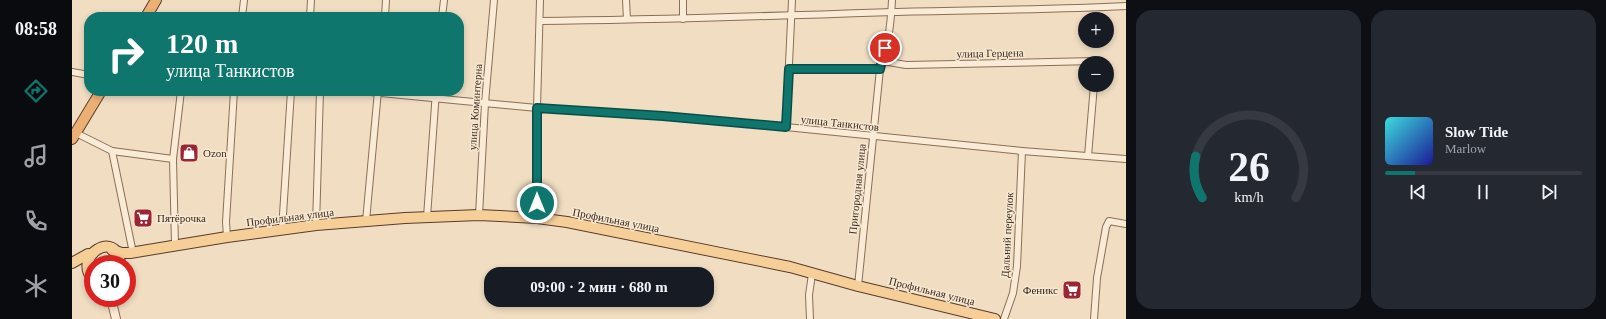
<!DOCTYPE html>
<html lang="ru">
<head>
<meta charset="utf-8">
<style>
  :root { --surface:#171b24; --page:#242831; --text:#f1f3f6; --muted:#9ea1a6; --line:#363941; --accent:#0f766e }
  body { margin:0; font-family:Georgia,serif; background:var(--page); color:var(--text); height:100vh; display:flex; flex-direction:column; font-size:15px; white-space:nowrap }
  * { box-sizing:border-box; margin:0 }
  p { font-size:13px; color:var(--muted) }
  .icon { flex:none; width:22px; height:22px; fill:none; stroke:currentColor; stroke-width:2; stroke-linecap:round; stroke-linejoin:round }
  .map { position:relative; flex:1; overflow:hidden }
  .side { display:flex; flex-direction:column; gap:10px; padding:10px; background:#0d0f14; width:480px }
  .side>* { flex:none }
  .hud { position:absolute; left:12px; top:12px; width:380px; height:84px; border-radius:16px; box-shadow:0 2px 6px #0003; background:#0f766e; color:#fff; overflow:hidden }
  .controls { position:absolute; left:1006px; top:12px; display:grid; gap:8px }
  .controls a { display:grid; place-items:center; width:36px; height:36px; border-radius:50%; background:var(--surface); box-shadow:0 2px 6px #0003; font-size:20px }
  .speed { position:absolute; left:12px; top:255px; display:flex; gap:8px; font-size:20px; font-weight:700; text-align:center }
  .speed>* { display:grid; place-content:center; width:52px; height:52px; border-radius:50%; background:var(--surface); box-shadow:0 2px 6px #0003; line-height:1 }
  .speed .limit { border:6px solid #d22; background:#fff; color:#111 }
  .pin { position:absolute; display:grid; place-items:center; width:34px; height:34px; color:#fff; margin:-17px; border:2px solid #fff; border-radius:50%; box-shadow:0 1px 4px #0007 }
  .me { position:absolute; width:44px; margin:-22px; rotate:0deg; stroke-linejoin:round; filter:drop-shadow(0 0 3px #0008) }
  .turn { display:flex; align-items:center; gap:14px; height:84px; padding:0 16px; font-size:18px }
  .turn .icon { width:52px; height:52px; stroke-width:2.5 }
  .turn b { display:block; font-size:28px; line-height:34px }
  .side .card { flex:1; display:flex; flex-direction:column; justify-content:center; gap:6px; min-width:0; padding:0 14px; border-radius:16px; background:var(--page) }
  .side .dial { align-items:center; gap:0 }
  .dial svg { height:104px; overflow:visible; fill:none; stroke:var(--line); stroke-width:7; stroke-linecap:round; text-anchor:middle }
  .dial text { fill:var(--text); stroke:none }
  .song { display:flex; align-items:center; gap:12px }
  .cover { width:48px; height:48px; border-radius:6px; background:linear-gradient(135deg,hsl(180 70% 55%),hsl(240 70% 35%)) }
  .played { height:4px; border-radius:2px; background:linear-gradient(90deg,var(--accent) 15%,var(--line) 15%) }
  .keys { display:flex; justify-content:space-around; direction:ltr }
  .side .tiles { flex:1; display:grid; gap:10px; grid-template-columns:repeat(2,1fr) }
  .trip { position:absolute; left:412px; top:267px; width:230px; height:40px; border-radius:16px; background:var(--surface); box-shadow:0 2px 6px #0003; font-weight:600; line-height:40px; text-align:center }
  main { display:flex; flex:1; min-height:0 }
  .tab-bar { display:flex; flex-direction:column; width:72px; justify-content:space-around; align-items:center; background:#090b0e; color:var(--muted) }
  .tab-bar .icon { width:28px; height:28px }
  .tab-bar .current { color:var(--accent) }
  .tab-bar b { font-size:18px; color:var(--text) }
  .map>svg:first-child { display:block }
  .green { fill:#cecf95 }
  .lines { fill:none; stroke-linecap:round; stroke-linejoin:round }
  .minor-casing { stroke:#8b6e58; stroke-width:8 }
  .tertiary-casing { stroke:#8b6e58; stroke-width:10 }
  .primary-casing { stroke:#583c2d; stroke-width:12 }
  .trunk-casing { stroke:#583c2d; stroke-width:12 }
  .minor { stroke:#faebd6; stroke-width:6 }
  .tertiary { stroke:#faebd6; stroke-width:8 }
  .primary { stroke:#f5ce98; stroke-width:10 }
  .trunk { stroke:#ecb074; stroke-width:10 }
  .route-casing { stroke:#0a4d48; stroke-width:10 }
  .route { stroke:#0f766e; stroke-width:7 }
  .labels { text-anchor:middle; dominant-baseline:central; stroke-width:3; stroke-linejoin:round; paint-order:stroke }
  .street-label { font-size:11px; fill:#3a281d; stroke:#f7e8d2 }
  .poi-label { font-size:11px; fill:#3a281d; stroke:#f7e8d2; text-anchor:start }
</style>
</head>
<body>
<main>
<nav class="tab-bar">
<b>08:58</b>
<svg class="icon current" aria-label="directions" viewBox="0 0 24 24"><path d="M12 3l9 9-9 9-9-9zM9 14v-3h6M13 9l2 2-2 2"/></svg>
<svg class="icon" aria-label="music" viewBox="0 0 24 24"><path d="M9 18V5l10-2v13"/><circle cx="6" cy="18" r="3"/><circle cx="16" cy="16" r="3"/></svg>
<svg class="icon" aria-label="phone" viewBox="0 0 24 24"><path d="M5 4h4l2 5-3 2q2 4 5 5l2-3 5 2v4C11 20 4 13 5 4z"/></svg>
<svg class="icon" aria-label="climate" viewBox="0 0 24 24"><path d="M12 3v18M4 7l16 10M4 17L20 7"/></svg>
</nav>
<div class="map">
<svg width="1054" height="319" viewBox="0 0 1054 319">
  <rect width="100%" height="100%" fill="#f0ddc2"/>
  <polygon class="green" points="33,255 39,259 42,264 21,264 21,275 18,265 23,258"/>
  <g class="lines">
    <g class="minor-casing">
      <g id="minor">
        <polyline points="554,0 555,19"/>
        <polyline points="170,17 172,0"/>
        <polyline points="238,17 239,0"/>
        <polyline points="313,17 314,0"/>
        <polyline points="370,17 372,0"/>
        <polyline points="611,19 611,0"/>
        <path d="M 468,21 C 585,20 701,16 818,12 C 897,10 975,10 1054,6"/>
        <polyline points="811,61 834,65 1024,61 1023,63"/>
        <polyline points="717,69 808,69"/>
        <polyline points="0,72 17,75"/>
        <polyline points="288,91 465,108 591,116 714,127 950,151 1054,159"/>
        <polyline points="714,127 720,0"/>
        <polyline points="4,133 40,151 101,159"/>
        <polyline points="40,151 61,253"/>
        <polyline points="1016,156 1022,85"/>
        <polyline points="407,215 413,103 422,0"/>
        <polyline points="355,217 364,91"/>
        <polyline points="465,218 465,108 468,0"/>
        <polyline points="294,221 306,91"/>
        <polyline points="244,225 248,91"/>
        <polyline points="210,230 219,91"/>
        <polyline points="155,237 154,222 162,91"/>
        <polyline points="103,246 101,159 109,91"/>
        <path d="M 786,286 L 808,69 C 816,48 819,22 820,0"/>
        <polyline points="738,319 737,295 740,274"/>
        <polyline points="932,319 941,293 945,266 950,151"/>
        <polyline points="1022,319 1025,278 1034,227 1037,221 1054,224"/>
      </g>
    </g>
    <g class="tertiary-casing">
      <polyline id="tertiary" points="39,298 44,319"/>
    </g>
    <g class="primary-casing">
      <g id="primary">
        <polyline points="40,250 50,253 58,253 155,237 244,225 333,218 407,215 465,218 495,222 718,267 786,286 923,319"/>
        <polyline points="0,263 16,254"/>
        <path d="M 21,279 C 0,257 45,227 48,264"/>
      </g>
    </g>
    <g class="trunk-casing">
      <g id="trunk">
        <polyline points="74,17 84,0"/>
        <polyline points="0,139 29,91"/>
      </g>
    </g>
    <use href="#minor" class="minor"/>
    <use href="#tertiary" class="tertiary"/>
    <use href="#primary" class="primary"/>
    <use href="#trunk" class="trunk"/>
  </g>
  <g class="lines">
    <g class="route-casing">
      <polyline id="route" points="465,203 465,108 591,116 714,127 717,69 808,69 813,48"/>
    </g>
    <use href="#route" class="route"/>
  </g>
  <defs>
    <g id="shop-square" transform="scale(1)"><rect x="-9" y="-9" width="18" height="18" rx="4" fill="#9c2533" stroke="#f7e8d2"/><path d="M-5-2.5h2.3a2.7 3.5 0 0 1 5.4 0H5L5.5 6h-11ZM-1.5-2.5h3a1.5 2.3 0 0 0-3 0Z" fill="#fff"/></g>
    <g id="supermarket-square" transform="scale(1)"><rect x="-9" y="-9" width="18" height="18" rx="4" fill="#9c2533" stroke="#f7e8d2"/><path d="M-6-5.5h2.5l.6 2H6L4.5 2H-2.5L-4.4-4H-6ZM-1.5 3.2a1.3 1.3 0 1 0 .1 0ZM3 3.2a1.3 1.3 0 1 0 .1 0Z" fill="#fff"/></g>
  </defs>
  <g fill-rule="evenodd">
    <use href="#shop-square" x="117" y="153"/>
    <use href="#supermarket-square" x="71" y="218"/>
    <use href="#supermarket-square" x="1000" y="290"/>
  </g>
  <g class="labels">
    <g class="street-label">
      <text transform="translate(918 53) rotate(-1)">улица Герцена</text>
      <text transform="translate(403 107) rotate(-86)">улица Коминтерна</text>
      <text transform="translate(768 123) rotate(6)">улица Танкистов</text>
      <text transform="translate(785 189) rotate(-84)">Пригородная улица</text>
      <text transform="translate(218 217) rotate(-7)">Профильная улица</text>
      <text transform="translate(544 220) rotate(11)">Профильная улица</text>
      <text transform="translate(935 235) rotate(-87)">Дальний переулок</text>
      <text transform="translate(860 291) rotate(14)">Профильная улица</text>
    </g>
    <g class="poi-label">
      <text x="131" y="153">Ozon</text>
      <text x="85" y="218">Пятёрочка</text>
      <text x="986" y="290" text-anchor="end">Феникс</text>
    </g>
  </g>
</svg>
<div class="controls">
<a>+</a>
<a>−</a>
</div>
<div class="speed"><div class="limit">30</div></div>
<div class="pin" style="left:813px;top:48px;background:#d93025"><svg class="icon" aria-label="arrive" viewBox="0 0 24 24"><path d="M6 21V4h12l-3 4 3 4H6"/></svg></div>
<svg class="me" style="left:465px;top:203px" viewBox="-20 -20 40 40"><circle r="17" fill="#0f766e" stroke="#fff" stroke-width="3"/><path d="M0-11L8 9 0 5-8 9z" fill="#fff"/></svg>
<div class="trip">09:00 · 2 мин · 680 m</div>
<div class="hud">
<div class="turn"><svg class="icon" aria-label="right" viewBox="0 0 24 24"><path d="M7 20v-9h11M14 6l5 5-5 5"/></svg><div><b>120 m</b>улица Танкистов</div></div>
</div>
</div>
<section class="side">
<div class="tiles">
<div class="card dial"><svg viewBox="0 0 100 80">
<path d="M14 69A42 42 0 1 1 86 69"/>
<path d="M14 69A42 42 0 0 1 9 37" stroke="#0f766e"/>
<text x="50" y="56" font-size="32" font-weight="700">26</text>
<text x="50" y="72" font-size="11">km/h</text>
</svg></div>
<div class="card">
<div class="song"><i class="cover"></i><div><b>Slow Tide</b><p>Marlow</p></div></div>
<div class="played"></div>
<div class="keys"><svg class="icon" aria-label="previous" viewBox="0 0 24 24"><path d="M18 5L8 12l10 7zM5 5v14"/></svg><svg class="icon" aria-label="pause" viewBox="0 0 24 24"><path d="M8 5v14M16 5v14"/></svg><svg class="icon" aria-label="next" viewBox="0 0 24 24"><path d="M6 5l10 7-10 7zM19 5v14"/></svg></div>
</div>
</div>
</section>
</main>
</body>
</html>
